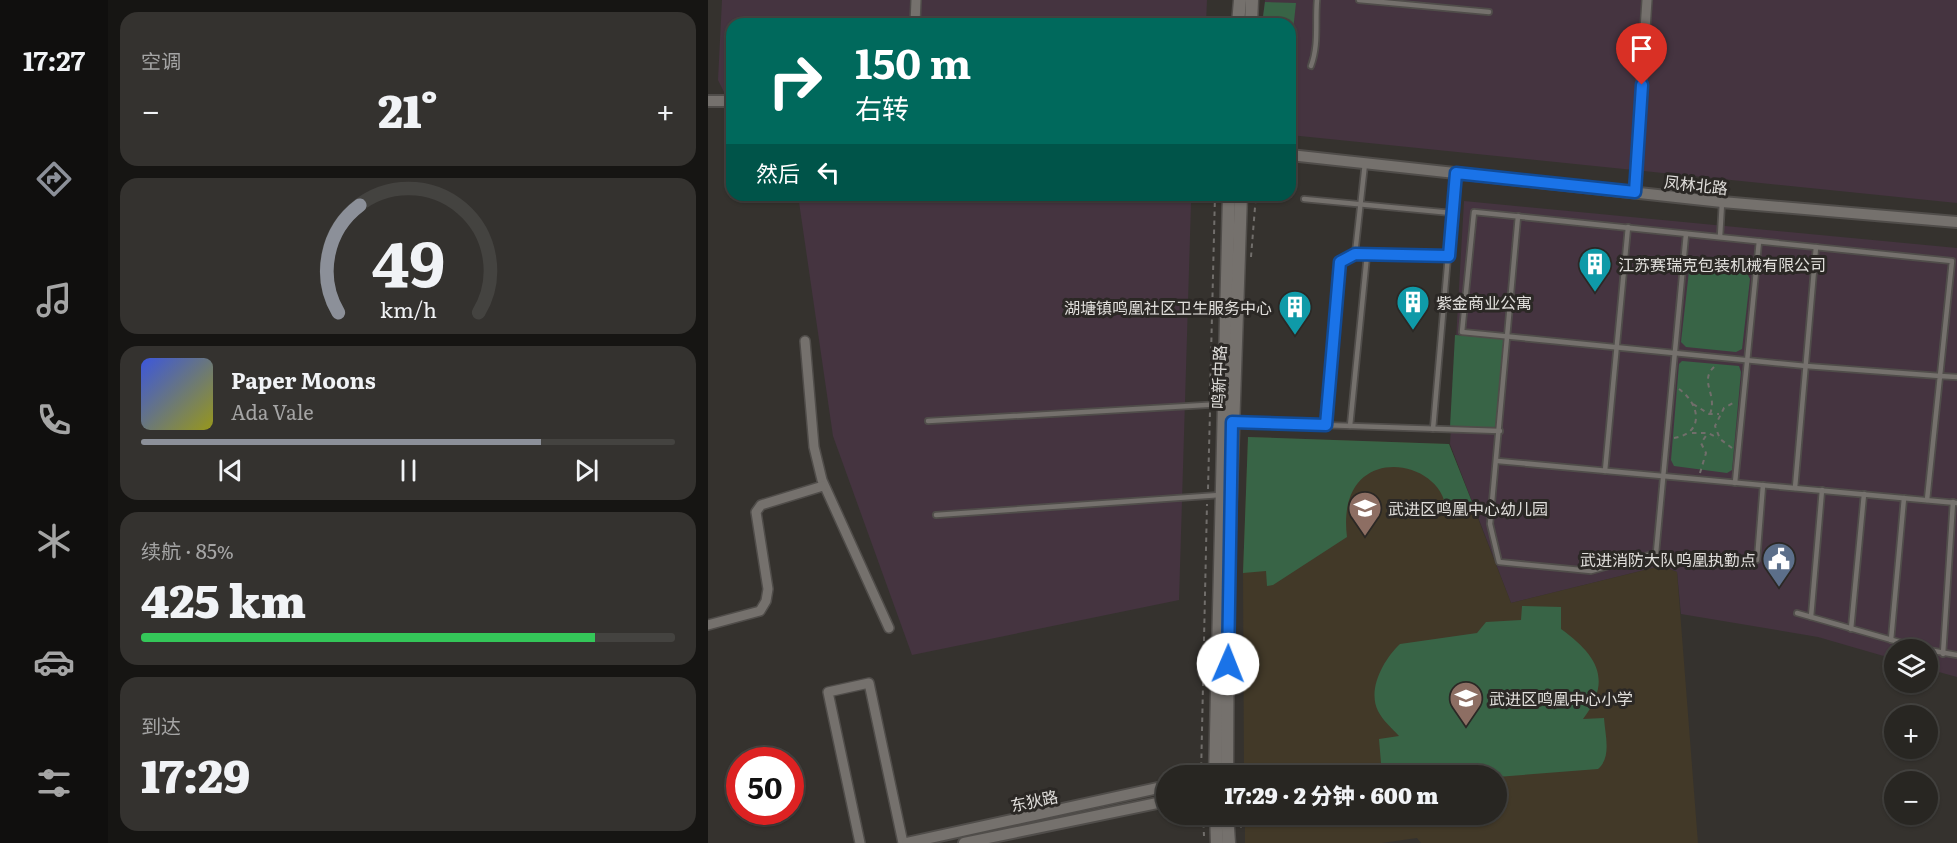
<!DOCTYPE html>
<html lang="zh">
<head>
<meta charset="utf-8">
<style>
  :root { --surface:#282622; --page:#34322f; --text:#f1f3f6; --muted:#a5a5a5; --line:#444340; --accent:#8c9099 }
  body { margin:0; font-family:Literata,"Noto Sans SC",serif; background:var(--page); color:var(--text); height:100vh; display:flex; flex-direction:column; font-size:22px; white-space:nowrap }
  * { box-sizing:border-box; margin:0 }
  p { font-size:20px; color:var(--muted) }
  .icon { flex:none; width:33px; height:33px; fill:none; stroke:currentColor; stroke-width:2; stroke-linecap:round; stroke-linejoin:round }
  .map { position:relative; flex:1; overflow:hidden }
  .details { display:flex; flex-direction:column; gap:12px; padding:12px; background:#161513; width:600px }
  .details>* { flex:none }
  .banner { position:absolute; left:18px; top:18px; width:570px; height:183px; border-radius:18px; box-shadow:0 2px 4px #0004,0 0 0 2px var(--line); background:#00695c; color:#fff; overflow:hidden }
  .tools { position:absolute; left:1176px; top:639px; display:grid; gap:12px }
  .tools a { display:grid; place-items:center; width:54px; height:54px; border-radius:50%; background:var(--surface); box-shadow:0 2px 4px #0004,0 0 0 2px var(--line); font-size:30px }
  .speed { position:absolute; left:18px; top:747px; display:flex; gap:12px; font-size:30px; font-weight:700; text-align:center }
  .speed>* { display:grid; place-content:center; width:78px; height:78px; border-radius:50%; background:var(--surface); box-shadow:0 2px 4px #0004,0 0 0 2px var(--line); line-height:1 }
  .speed .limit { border:9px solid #d22; background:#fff; color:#111 }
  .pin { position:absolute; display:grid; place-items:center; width:51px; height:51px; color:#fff; margin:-62px -26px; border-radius:50% 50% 50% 0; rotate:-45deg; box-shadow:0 0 6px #0007 }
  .pin .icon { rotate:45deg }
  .me { position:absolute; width:66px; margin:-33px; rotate:1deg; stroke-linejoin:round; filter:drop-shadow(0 0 4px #0008) }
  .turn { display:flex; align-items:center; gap:21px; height:126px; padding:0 30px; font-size:27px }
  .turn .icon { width:78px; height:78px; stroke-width:2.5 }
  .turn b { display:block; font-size:42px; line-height:51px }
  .then { display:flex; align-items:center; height:57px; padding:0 30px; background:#0003; gap:12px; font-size:22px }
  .big { font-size:45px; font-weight:800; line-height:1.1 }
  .details .card { flex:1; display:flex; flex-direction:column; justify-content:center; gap:9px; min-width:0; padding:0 21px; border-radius:18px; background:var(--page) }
  .details .dial { align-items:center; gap:0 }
  .dial svg { height:156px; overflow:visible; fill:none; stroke:var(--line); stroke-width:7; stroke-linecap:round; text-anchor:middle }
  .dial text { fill:var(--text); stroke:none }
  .song { display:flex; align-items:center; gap:18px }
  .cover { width:72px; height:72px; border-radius:9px; background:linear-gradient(135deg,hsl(230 70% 55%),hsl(60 70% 35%)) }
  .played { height:6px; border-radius:3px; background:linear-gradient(90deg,var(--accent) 75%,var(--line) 75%) }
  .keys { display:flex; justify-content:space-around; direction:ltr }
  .heat { display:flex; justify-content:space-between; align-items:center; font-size:33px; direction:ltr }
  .charge { height:9px; border-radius:4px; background:linear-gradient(90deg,#34c759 85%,var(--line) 0) }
  .trip { position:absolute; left:448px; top:765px; width:351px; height:60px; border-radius:30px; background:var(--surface); box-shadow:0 2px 4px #0004,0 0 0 2px var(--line); font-weight:800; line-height:60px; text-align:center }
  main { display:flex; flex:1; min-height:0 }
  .menu { display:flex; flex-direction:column; width:108px; justify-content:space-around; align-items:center; background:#100f0e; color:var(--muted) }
  .menu .icon { width:42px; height:42px }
  .menu .current { color:var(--accent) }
  .menu b { font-size:27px; color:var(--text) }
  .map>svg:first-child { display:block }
  .industrial { fill:#453440 }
  .education { fill:#423928 }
  .green { fill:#386446 }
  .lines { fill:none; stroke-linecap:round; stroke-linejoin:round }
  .service-casing { stroke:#504d4a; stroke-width:8 }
  .minor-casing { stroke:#504d4a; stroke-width:12 }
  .tertiary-casing { stroke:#504d4a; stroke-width:14 }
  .secondary-casing { stroke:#504d4a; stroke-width:15 }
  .path { stroke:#716e6b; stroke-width:2; stroke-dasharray:4.5 4.5; stroke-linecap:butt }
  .service { stroke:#75716d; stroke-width:4.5 }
  .minor { stroke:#75716d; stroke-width:9 }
  .tertiary { stroke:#75716d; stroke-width:10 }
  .secondary { stroke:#75716d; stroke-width:12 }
  .route-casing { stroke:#114b97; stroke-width:15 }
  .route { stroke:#1a73e8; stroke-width:10 }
  .labels { text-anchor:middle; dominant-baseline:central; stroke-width:6; stroke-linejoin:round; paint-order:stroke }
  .street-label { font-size:16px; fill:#e0dedb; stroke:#2b2825 }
  .poi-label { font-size:16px; fill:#e0dedb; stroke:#2b2825; text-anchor:start }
</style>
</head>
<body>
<main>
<nav class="menu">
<b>17:27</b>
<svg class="icon current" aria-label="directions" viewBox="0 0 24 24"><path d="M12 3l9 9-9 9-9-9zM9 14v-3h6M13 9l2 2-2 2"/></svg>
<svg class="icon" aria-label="music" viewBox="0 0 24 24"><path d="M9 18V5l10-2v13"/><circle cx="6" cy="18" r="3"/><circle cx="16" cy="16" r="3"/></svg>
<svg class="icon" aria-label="phone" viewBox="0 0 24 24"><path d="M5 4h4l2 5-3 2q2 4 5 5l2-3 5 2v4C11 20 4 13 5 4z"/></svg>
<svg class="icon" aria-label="climate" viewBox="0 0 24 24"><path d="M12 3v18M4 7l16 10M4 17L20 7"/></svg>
<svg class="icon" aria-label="car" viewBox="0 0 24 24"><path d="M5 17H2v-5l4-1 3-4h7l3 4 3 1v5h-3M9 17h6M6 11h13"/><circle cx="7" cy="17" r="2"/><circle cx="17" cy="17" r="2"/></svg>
<svg class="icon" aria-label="filters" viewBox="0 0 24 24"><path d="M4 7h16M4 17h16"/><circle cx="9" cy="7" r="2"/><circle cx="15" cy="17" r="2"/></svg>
</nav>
<section class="details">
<div class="card"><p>空调</p>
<div class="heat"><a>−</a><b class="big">21°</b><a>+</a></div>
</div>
<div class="card dial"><svg viewBox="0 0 100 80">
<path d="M14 69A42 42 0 1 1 86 69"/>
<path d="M14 69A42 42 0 0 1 25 14" stroke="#8c9099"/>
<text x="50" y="56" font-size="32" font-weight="700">49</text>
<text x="50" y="72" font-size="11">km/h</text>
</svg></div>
<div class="card">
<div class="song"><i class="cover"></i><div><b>Paper Moons</b><p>Ada Vale</p></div></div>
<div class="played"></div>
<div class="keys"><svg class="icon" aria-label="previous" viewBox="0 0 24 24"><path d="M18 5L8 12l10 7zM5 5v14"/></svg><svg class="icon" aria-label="pause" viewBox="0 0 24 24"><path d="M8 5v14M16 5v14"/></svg><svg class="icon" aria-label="next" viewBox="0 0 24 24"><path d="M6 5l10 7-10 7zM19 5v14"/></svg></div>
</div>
<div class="card"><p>续航 · 85%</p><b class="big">425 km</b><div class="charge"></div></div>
<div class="card"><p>到达</p><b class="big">17:29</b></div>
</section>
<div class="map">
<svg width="1249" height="843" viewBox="0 0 1249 843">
  <rect width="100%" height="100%" fill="#35322e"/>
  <g class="industrial">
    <polygon points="14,0 499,0 498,24 24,24 24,93 17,94 10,80"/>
    <polygon points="557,0 1249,0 1249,203 582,135 582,24 554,24"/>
    <polygon points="90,195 476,195 483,203 471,600 204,655 125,436"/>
    <polygon points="756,201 1249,248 1249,677 1220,669 1220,650 1186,650 1186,659 1110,637 973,614 969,572 953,566 803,603 742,444"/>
  </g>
  <polygon class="education" points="540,437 741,444 803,603 953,566 969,572 990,843 713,843 709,838 674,843 537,843 537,815 789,814 789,776 536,775 535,573"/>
  <g class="green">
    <polygon points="557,2 588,3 582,58 582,24 554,24"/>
    <polygon points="984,267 1039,273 1042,279 1034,349 1028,352 978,347 973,342 981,271"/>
    <polygon points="747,335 798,339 791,428 742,427"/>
    <polygon points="974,361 1031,366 1033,372 1024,470 1019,473 966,466 963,460 971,364"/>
    <path d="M 540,437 L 741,444 L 764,502 L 738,509 C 733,456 627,441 639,537 L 565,585 L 559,586 L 558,571 L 535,573 Z"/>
    <path d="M 814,606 L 853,607 L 853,629 C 889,655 905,680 875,719 L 896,718 C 897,735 904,757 890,769 L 789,777 L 674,775 L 671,739 L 691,736 C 684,728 675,721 670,711 C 659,689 676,659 692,644 L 769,633 L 778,622 L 813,620 Z"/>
  </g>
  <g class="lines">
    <g class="service-casing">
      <g id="service">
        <polyline points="651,0 781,12"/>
        <path d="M 603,66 C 611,45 607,23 609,0"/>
        <polyline points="596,199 744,213"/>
        <polyline points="810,216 782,524 791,562 883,571 948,553 978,234"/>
        <polyline points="1012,237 1014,202"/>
        <polyline points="647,254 657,163"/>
        <polyline points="220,421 515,404"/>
        <polyline points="525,422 792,431"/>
        <polyline points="618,425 632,263 647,254 741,256"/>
        <polyline points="642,426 659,255"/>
        <polyline points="725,429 747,175"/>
        <polyline points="790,461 1249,503"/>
        <polyline points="897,471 920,227"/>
        <polyline points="1027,483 1051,241"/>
        <polyline points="1087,488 1108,247"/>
        <polyline points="1219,500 1244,261 766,212 754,332 1098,366 1232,376 1249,377"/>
        <polyline points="228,515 512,495"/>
        <polyline points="1049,560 1055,485"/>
        <polyline points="1089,613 1219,650"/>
        <polyline points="1103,617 1114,490"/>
        <polyline points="1143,629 1156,494"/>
        <polyline points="1183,640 1196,498"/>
        <polyline points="1220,650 1249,655"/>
        <polyline points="1235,654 1245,502"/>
      </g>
    </g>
    <g class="minor-casing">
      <g id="minor">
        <polyline points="207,24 208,0"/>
        <polyline points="926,192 939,0"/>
        <polyline points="97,341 106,447 114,480 181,628"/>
        <polyline points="0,625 52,611 58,601 60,589 48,512 53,505 115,486"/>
        <polyline points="152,843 120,692 161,683 195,843"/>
      </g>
    </g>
    <g class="tertiary-casing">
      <g id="tertiary">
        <polyline points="0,101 24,101"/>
        <polyline points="582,155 1014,202 1249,222"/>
        <polyline points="199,843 459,786"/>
        <polyline points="256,843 459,801"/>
      </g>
    </g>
    <g class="secondary-casing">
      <g id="secondary">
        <polyline points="530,24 532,0"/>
        <polyline points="543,24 544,0"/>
        <polyline points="507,776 521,195"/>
        <polyline points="519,776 520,577 533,195"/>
        <polyline points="508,814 509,843"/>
        <polyline points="519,814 521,843"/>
      </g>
    </g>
    <g class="path">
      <polyline points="543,257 548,195"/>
      <polyline points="502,396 507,195"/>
      <polyline points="985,404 1001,414 1011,414"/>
      <path d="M 1002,414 C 1010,394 990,381 1007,366"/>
      <polyline points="984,433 1000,433 1010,438"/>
      <path d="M 966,438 C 997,433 992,404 971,389"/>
      <polyline points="1024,448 1012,439 1007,426 1016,408 1027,402"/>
      <polyline points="992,473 998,453 993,443 1000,433"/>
      <polyline points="500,489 502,411"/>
      <polyline points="493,776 499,504"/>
      <polyline points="495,814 496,836"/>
      <polyline points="532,814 533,828"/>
    </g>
    <use href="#service" class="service"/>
    <use href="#minor" class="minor"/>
    <use href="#tertiary" class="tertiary"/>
    <use href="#secondary" class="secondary"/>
  </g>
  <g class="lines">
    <g class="route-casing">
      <polyline id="route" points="520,664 524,422 618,425 632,262 647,254 741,256 748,173 927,192 934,85"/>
    </g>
    <use href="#route" class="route"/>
  </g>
  <defs>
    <g id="building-pin" transform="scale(1.725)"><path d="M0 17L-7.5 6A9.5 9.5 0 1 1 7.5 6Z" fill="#0f9aa8" stroke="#2b2825"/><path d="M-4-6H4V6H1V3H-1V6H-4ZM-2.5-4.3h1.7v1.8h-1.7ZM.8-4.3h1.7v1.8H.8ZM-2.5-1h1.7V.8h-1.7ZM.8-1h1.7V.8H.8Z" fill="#fff"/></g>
    <g id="school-pin" transform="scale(1.725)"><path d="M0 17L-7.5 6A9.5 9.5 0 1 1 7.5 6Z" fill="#8d6e63" stroke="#2b2825"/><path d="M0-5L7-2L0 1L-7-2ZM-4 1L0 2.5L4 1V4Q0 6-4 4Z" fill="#fff"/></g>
    <g id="civic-pin" transform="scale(1.725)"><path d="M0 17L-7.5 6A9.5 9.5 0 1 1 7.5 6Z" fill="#5c6f8a" stroke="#2b2825"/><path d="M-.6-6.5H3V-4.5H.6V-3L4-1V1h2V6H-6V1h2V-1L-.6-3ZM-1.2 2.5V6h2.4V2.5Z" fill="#fff"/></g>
  </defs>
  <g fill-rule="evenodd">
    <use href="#building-pin" x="887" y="264"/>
    <use href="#building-pin" x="705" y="302"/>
    <use href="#building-pin" x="587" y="307"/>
    <use href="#school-pin" x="657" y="508"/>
    <use href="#civic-pin" x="1071" y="559"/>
    <use href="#school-pin" x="758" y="698"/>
  </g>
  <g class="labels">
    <g class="street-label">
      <text transform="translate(988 184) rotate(6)">凤林北路</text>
      <text transform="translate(510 377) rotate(-88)">鸣新中路</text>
      <text transform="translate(326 800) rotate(-12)">东狄路</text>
    </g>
    <g class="poi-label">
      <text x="910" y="264">江苏赛瑞克包装机械有限公司</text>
      <text x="728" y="302">紫金商业公寓</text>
      <text x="564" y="307" text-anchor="end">湖塘镇鸣凰社区卫生服务中心</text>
      <text x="680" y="508">武进区鸣凰中心幼儿园</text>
      <text x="1048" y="559" text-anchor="end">武进消防大队呜凰执勤点</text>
      <text x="781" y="698">武进区鸣凰中心小学</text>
    </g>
  </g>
</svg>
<div class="tools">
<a><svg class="icon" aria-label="layers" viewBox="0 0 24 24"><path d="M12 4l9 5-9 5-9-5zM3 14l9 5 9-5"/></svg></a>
<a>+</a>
<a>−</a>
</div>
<div class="speed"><div class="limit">50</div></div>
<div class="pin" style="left:934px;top:85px;background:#d93025"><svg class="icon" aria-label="arrive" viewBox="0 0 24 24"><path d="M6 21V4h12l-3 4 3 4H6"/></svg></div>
<svg class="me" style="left:520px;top:664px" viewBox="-20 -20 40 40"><circle r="19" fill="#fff"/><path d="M0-13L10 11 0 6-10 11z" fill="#1a73e8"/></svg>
<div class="trip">17:29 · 2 分钟 · 600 m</div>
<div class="banner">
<div class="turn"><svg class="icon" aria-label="right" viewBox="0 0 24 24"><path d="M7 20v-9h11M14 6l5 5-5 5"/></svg><div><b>150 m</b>右转</div></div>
<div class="then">然后<svg class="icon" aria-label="left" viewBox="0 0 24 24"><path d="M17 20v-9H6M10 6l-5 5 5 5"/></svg></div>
</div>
</div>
</main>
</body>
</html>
